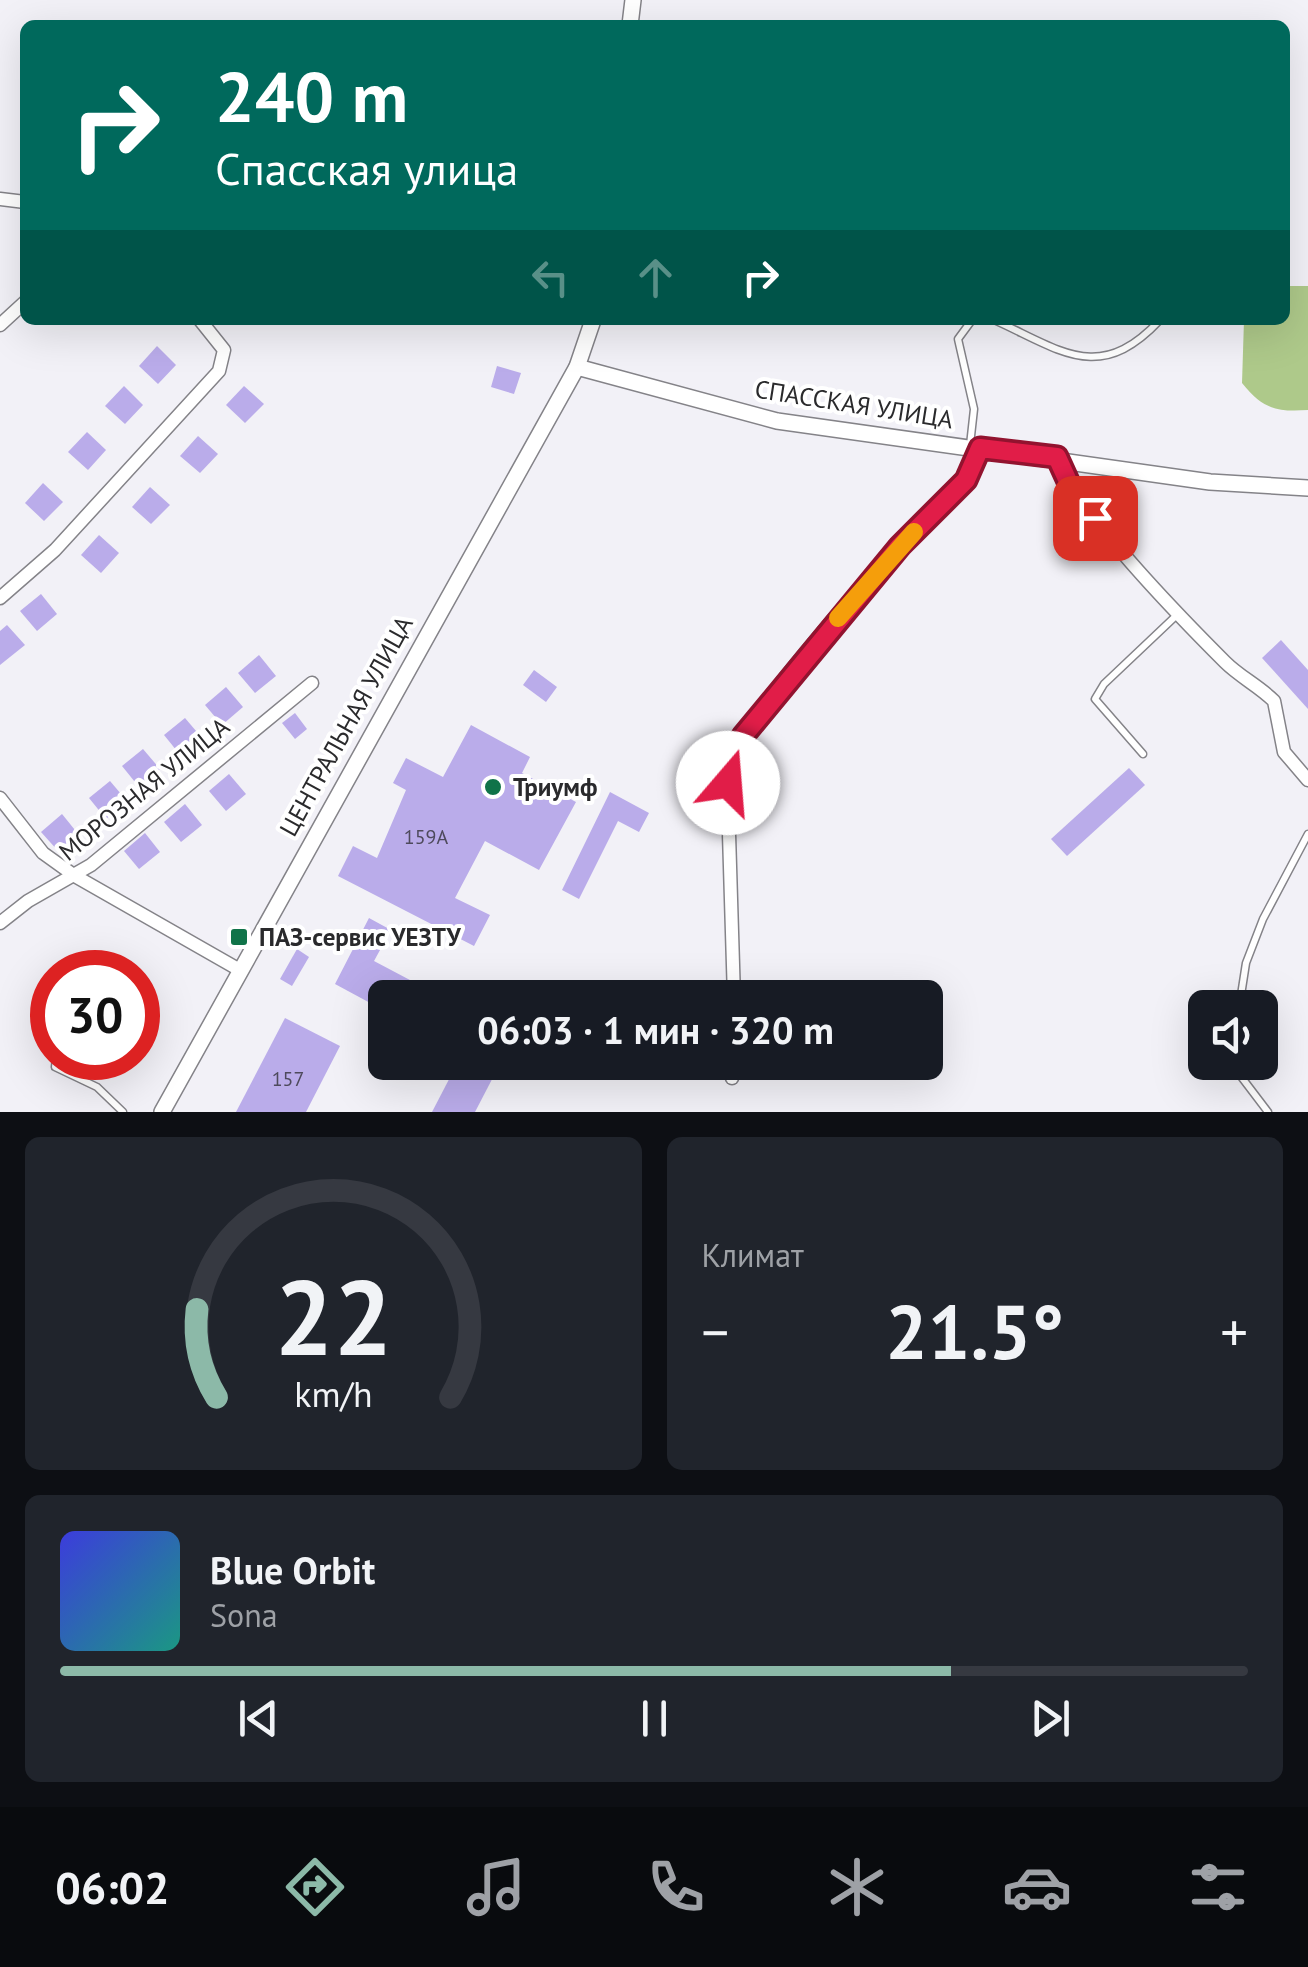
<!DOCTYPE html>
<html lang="ru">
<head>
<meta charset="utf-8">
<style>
  :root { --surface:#171b24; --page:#20242c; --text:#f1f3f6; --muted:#9ea1a6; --line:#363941; --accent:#8cb9a8 }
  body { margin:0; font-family:"PT Sans",sans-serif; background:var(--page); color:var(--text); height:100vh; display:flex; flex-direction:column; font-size:38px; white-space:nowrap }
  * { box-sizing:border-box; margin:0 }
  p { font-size:32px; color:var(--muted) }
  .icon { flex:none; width:55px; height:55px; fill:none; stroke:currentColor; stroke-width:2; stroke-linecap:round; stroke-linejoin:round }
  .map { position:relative; height:1112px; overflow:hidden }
  .side { display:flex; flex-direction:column; gap:25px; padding:25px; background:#0d0f14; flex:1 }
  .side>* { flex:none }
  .top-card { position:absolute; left:20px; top:20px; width:1270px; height:305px; border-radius:15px; box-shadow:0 10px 40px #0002; background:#00695c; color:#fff; overflow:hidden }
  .fabs { position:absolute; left:1188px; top:990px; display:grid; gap:20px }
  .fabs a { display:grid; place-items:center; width:90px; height:90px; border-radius:15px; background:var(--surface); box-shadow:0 10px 40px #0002; font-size:50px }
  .speed { position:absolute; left:30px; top:950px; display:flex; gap:20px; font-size:50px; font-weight:700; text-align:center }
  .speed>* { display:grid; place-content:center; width:130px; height:130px; border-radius:50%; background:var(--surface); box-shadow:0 10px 40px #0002; line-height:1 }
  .speed .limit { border:15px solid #d22; background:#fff; color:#111 }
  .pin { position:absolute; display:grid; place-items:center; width:85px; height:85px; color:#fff; margin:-42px; border-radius:20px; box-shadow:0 5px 15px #0006 }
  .me { position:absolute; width:110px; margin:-55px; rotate:18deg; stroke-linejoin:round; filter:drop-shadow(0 0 8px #0008) }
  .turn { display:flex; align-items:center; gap:35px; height:210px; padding:0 30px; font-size:45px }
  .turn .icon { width:130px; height:130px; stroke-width:2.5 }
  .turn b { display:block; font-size:70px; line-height:85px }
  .lanes { display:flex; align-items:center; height:95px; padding:0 30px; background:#0003; justify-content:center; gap:50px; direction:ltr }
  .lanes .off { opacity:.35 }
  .big { font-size:75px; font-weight:600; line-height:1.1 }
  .side .tile { flex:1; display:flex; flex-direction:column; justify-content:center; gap:15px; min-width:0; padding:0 35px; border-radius:15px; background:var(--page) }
  .side .dial { align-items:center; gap:0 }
  .dial svg { height:260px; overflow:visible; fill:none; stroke:var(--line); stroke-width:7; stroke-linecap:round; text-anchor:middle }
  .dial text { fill:var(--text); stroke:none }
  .song { display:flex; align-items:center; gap:30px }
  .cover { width:120px; height:120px; border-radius:15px; background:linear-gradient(135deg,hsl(240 70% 55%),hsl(170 70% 35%)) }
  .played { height:10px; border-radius:5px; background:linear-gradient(90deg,var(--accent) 75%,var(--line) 75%) }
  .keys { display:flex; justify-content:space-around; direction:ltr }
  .heat { display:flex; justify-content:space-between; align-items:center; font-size:55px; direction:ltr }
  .side .tiles { flex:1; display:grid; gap:25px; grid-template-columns:1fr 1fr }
  .tile:last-child { grid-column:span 2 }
  .trip { position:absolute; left:368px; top:980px; width:575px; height:100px; border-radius:15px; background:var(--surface); box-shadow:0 10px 40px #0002; font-weight:600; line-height:100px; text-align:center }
  .tab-bar { display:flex; height:160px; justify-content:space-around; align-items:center; background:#090b0e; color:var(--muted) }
  .tab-bar .icon { width:70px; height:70px }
  .tab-bar .active { color:var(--accent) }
  .tab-bar b { font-size:45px; color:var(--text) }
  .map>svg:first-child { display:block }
  .forest { fill:#aec98a }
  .building { fill:#baacea }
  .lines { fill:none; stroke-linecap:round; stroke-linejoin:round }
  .service-casing { stroke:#848388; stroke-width:9 }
  .minor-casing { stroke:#848388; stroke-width:15 }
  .tertiary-casing { stroke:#848388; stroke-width:18 }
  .service { stroke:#fff; stroke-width:6 }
  .minor { stroke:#fff; stroke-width:12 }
  .tertiary { stroke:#fff; stroke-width:15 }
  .route-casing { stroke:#92132f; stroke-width:25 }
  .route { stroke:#e11d48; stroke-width:18 }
  .slow { stroke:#f59e0b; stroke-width:18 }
  .poi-dot { fill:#107349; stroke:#fff; stroke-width:4 }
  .labels { text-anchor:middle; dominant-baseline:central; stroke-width:8; stroke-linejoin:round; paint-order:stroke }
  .number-label { font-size:20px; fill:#4e4a5c }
  .street-label { font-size:25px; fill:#2a2a2c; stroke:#fff }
  .poi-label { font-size:25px; font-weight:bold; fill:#2a2a2c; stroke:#fff; text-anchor:start }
</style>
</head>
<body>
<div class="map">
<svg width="1308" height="1112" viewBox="0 0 1308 1112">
  <rect width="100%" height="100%" fill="#f2f1f7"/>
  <path class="forest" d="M 1285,286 L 1308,286 L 1308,410 C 1276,412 1263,409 1242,383 L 1244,320 L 1285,320 Z"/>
  <g class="building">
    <polygon points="157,346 176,365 158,384 139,366"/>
    <polygon points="497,366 521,373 514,394 491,387"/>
    <polygon points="124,386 143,405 125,424 105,406"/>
    <polygon points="244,386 264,404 245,423 226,405"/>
    <polygon points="87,432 106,450 88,470 68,452"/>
    <polygon points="198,436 218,454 200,473 180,456"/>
    <polygon points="43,483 63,502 44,521 25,503"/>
    <polygon points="150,487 170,505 151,524 132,507"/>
    <polygon points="99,535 119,553 101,573 81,555"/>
    <polygon points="41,594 57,614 37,631 20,611"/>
    <polygon points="7,625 25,645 0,665 0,631"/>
    <polygon points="1281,640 1308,670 1308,709 1262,658"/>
    <polygon points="259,655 276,676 255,693 238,673"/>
    <polygon points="534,670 557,687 546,702 523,685"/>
    <polygon points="226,687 243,707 222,725 205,705"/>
    <polygon points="295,713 307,729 295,739 282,723"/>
    <polygon points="185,718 202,738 181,756 164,735"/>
    <polygon points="471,725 530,757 522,773 576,802 539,870 485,841 455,898 490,915 474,946 338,876 353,846 377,858 406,790 393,783 406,758 443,777"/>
    <polygon points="143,749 160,769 139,787 122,766"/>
    <polygon points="1129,768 1145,785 1067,856 1051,839"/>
    <polygon points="229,774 246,794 226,811 209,791"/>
    <polygon points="110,781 127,801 106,819 89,798"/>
    <polygon points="610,792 649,813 639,832 618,821 579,899 562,890"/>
    <polygon points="185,804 202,825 181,842 164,822"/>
    <polygon points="62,814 79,835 59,852 41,832"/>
    <polygon points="145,833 160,852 139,869 124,851"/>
    <polygon points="369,918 391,930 374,961 444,998 385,998 385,1011 335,984"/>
    <polygon points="297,949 309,957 292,986 280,979"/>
    <polygon points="285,1018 340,1046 306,1112 236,1112"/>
    <polygon points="458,1062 501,1062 475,1112 432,1112"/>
  </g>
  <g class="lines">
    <g class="service-casing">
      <g id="service">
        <path d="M 994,320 C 1061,350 1099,385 1160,320"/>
        <polyline points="970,445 974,409 958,339 972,320"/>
        <polyline points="1143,754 1095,699 1104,684 1179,613"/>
        <polyline points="1239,1008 1246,963 1263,919 1308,834"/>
        <polyline points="56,1058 55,1067 97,1087 123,1112"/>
        <polyline points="1230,1062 1268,1112"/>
      </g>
    </g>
    <g class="minor-casing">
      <g id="minor">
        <polyline points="0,199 25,202"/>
        <polyline points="0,325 25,302"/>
        <path d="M 1057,457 C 1077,512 1181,618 1225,662 C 1240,677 1259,686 1274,701 L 1284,752 L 1308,780"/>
        <polyline points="0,598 55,550 219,371 224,350 200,320"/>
        <polyline points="0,798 43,853 75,876 238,969"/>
        <polyline points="0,923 28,901 91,865 312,683"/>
        <path d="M 734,998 L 727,768 C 747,713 859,588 903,543 C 932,513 969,488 980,448"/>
        <polyline points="732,1078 732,1062"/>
      </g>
    </g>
    <g class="tertiary-casing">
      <g id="tertiary">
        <polyline points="630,25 633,0"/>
        <polyline points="577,367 777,421 1210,482 1308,488"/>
        <polyline points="162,1112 577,367 593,320"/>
      </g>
    </g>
    <use href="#service" class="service"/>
    <use href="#minor" class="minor"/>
    <use href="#tertiary" class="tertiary"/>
  </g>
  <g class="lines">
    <g class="route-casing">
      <polyline id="route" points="728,783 727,768 743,736 900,546 966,480 980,448 1057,457 1072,490 1095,518"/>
    </g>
    <use href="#route" class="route"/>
    <polyline class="slow" points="838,618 914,532"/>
  </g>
  <g class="poi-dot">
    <circle cx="493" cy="787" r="10"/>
    <rect x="229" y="927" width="20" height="20" rx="5"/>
  </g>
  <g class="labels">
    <g class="number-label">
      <text x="426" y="837">159А</text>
      <text x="288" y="1079">157</text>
    </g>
    <g class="street-label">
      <text transform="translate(854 404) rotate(9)">СПАССКАЯ УЛИЦА</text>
      <text transform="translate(346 726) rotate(-61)">ЦЕНТРАЛЬНАЯ УЛИЦА</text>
      <text transform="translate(144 789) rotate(-39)">МОРОЗНАЯ УЛИЦА</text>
    </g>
    <g class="poi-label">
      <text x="513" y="787">Триумф</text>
      <text x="259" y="937">ПАЗ-сервис УЕЗТУ</text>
    </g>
  </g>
</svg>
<div class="fabs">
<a><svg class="icon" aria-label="sound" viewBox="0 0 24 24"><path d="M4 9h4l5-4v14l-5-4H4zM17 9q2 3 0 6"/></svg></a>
</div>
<div class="speed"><div class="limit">30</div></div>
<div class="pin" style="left:1095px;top:518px;background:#d93025"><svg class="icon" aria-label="arrive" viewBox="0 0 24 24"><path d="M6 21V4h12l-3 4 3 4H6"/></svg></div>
<svg class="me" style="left:728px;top:783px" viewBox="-20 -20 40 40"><circle r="19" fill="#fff"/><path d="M0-13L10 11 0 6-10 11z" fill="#e11d48"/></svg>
<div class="trip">06:03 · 1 мин · 320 m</div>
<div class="top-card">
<div class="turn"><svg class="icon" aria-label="right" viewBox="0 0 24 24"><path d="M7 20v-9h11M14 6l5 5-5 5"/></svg><div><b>240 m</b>Спасская улица</div></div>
<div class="lanes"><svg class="icon off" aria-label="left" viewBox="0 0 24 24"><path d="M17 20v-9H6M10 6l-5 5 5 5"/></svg><svg class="icon off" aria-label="ahead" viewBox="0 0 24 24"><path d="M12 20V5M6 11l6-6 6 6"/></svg><svg class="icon" aria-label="right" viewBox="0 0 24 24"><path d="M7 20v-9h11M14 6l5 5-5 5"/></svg></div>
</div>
</div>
<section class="side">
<div class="tiles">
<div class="tile dial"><svg viewBox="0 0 100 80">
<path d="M14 69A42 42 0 1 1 86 69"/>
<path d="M14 69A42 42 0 0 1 8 42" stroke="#8cb9a8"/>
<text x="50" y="56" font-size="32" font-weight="700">22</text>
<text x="50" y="72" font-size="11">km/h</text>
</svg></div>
<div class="tile"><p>Климат</p>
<div class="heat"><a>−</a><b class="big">21.5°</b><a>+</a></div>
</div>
<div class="tile">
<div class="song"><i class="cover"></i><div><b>Blue Orbit</b><p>Sona</p></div></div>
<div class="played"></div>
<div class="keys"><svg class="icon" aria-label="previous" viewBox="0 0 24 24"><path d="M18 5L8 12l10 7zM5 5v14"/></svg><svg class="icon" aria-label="pause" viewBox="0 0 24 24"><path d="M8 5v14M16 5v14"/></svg><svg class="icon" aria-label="next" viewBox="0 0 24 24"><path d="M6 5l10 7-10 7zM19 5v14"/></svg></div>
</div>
</div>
</section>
<nav class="tab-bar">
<b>06:02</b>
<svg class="icon active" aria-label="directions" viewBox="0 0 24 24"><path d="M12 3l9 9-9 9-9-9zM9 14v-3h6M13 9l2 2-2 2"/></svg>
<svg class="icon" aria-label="music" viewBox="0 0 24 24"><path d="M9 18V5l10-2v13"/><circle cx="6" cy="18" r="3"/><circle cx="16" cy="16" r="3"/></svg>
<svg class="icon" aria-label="phone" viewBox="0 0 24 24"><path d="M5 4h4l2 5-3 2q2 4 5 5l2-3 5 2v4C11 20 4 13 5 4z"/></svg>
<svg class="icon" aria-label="climate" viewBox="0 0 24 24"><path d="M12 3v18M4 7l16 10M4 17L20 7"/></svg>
<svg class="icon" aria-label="car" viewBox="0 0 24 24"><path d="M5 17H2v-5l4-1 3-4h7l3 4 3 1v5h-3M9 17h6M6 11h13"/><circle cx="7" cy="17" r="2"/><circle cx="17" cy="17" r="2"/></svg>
<svg class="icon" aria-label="filters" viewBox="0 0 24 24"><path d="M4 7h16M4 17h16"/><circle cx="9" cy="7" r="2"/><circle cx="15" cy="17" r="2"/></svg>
</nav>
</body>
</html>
